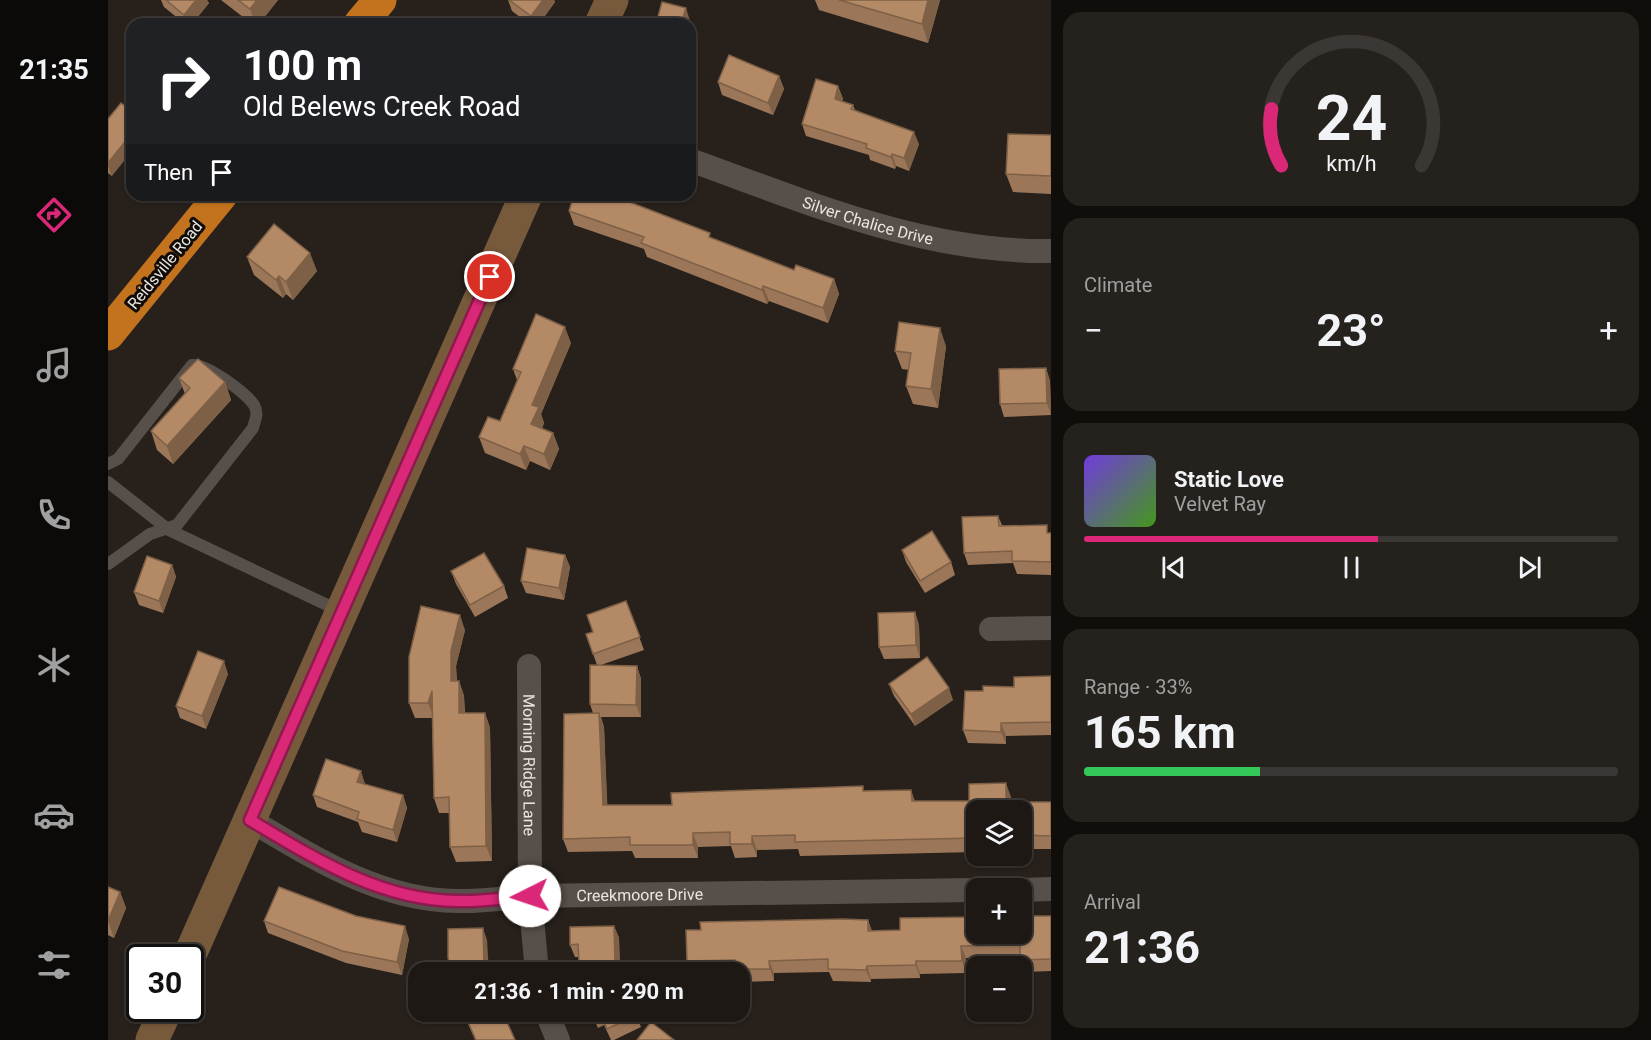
<!DOCTYPE html>
<html lang="en">
<head>
<meta charset="utf-8">
<style>
  :root { --surface:#1d1814; --page:#25211d; --text:#f1f3f6; --muted:#a0a0a0; --line:#3b3734; --accent:#db2777 }
  body { margin:0; font-family:Roboto,sans-serif; background:var(--page); color:var(--text); height:100vh; display:flex; flex-direction:column; font-size:22px; white-space:nowrap }
  * { box-sizing:border-box; margin:0 }
  p { font-size:20px; color:var(--muted) }
  .icon { flex:none; width:33px; height:33px; fill:none; stroke:currentColor; stroke-width:2; stroke-linecap:round; stroke-linejoin:round }
  .map { position:relative; flex:1; overflow:hidden }
  .panel { display:flex; flex-direction:column; gap:12px; padding:12px; background:#100d0b; width:600px }
  .panel>* { flex:none }
  .banner { position:absolute; left:18px; top:18px; width:570px; height:183px; border-radius:18px; box-shadow:0 2px 4px #0004,0 0 0 2px var(--line); background:#202124; color:#fff; overflow:hidden }
  .controls { position:absolute; left:858px; top:800px; display:grid; gap:12px }
  .controls a { display:grid; place-items:center; width:66px; height:66px; border-radius:12px; background:var(--surface); box-shadow:0 2px 4px #0004,0 0 0 2px var(--line); font-size:30px }
  .speed { position:absolute; left:18px; top:944px; display:flex; gap:12px; font-size:30px; font-weight:700; text-align:center }
  .speed>* { display:grid; place-content:center; width:78px; height:78px; border-radius:50%; background:var(--surface); box-shadow:0 2px 4px #0004,0 0 0 2px var(--line); line-height:1 }
  .speed .limit { border:3px solid #111; border-radius:9px; background:#fff; color:#111 }
  .pin { position:absolute; display:grid; place-items:center; width:51px; height:51px; color:#fff; margin:-26px; border:3px solid #fff; border-radius:50%; box-shadow:0 2px 6px #0007 }
  .me { position:absolute; width:66px; margin:-33px; rotate:266deg; stroke-linejoin:round; filter:drop-shadow(0 0 4px #0008) }
  .turn { display:flex; align-items:center; gap:21px; height:126px; padding:0 18px; font-size:27px }
  .turn .icon { width:78px; height:78px; stroke-width:2.5 }
  .turn b { display:block; font-size:42px; line-height:51px }
  .then { display:flex; align-items:center; height:57px; padding:0 18px; background:#0003; gap:12px; font-size:22px }
  .big { font-size:45px; font-weight:700; line-height:1.1 }
  .panel .widget { flex:1; display:flex; flex-direction:column; justify-content:center; gap:9px; min-width:0; padding:0 21px; border-radius:18px; background:var(--page) }
  .panel .dial { align-items:center; gap:0 }
  .dial svg { height:156px; overflow:visible; fill:none; stroke:var(--line); stroke-width:7; stroke-linecap:round; text-anchor:middle }
  .dial text { fill:var(--text); stroke:none }
  .song { display:flex; align-items:center; gap:18px }
  .cover { width:72px; height:72px; border-radius:9px; background:linear-gradient(135deg,hsl(260 70% 55%),hsl(100 70% 35%)) }
  .played { height:6px; border-radius:3px; background:linear-gradient(90deg,var(--accent) 55%,var(--line) 55%) }
  .keys { display:flex; justify-content:space-around; direction:ltr }
  .heat { display:flex; justify-content:space-between; align-items:center; font-size:33px; direction:ltr }
  .charge { height:9px; border-radius:4px; background:linear-gradient(90deg,#34c759 33%,var(--line) 0) }
  .trip { position:absolute; left:300px; top:962px; width:342px; height:60px; border-radius:18px; background:var(--surface); box-shadow:0 2px 4px #0004,0 0 0 2px var(--line); font-weight:700; line-height:60px; text-align:center }
  main { display:flex; flex:1; min-height:0 }
  .tab-bar { display:flex; flex-direction:column; width:108px; justify-content:space-around; align-items:center; background:#0c0a08; color:var(--muted) }
  .tab-bar .icon { width:42px; height:42px }
  .tab-bar .selected { color:var(--accent) }
  .tab-bar b { font-size:27px; color:var(--text) }
  .map>svg:first-child { display:block }
  .lines { fill:none; stroke-linecap:round; stroke-linejoin:round }
  .lane { stroke:#574f49; stroke-width:12 }
  .street { stroke:#574f49; stroke-width:24 }
  .secondary { stroke:#775a3c; stroke-width:33 }
  .highway { stroke:#c3731e; stroke-width:33 }
  .wall { fill:#9b7658 }
  .shaded-wall { fill:#7e6047 }
  .building { fill:#b48966; stroke:#7e6047; stroke-width:1.5 }
  .route-casing { stroke:#8e194d; stroke-width:15 }
  .route { stroke:#db2777; stroke-width:10 }
  .labels { text-anchor:middle; dominant-baseline:central; stroke-width:6; stroke-linejoin:round; paint-order:stroke }
  .street-label { font-size:16px; fill:#ebe6e2; stroke:#0e0b08 }
</style>
</head>
<body>
<main>
<nav class="tab-bar">
<b>21:35</b>
<svg class="icon selected" aria-label="directions" viewBox="0 0 24 24"><path d="M12 3l9 9-9 9-9-9zM9 14v-3h6M13 9l2 2-2 2"/></svg>
<svg class="icon" aria-label="music" viewBox="0 0 24 24"><path d="M9 18V5l10-2v13"/><circle cx="6" cy="18" r="3"/><circle cx="16" cy="16" r="3"/></svg>
<svg class="icon" aria-label="phone" viewBox="0 0 24 24"><path d="M5 4h4l2 5-3 2q2 4 5 5l2-3 5 2v4C11 20 4 13 5 4z"/></svg>
<svg class="icon" aria-label="climate" viewBox="0 0 24 24"><path d="M12 3v18M4 7l16 10M4 17L20 7"/></svg>
<svg class="icon" aria-label="car" viewBox="0 0 24 24"><path d="M5 17H2v-5l4-1 3-4h7l3 4 3 1v5h-3M9 17h6M6 11h13"/><circle cx="7" cy="17" r="2"/><circle cx="17" cy="17" r="2"/></svg>
<svg class="icon" aria-label="filters" viewBox="0 0 24 24"><path d="M4 7h16M4 17h16"/><circle cx="9" cy="7" r="2"/><circle cx="15" cy="17" r="2"/></svg>
</nav>
<div class="map">
<svg width="943" height="1040" viewBox="0 0 943 1040">
  <rect width="100%" height="100%" fill="#27201b"/>
  <g class="lines">
    <g class="lane">
      <path d="M 0,464 L 10,459 L 84,365 C 98,363 138,393 146,405 C 151,413 147,420 145,428 L 69,525 L 42,534 L 0,564"/>
      <polyline points="0,482 61,530 234,612"/>
    </g>
    <g class="street">
      <path id="s1" d="M 582,160 C 699,202 817,253 943,251"/>
      <polyline points="883,629 943,628"/>
      <path id="s2" d="M 421,666 L 422,896 L 429,972"/>
      <path id="s3" d="M 142,820 C 206,858 272,900 349,901 C 373,902 398,898 422,896 L 868,890"/>
      <polyline points="914,890 943,889"/>
      <polyline points="438,1011 450,1040"/>
    </g>
    <g class="secondary">
      <polyline points="493,24 504,0"/>
      <polyline points="81,957 418,195"/>
      <polyline points="44,1040 59,1008"/>
    </g>
    <g class="highway">
      <polyline points="252,24 272,0"/>
      <polyline points="0,334 113,195"/>
    </g>
  </g>
  <g class="wall">
    <polygon points="53,0 99,0 101,3 84,24 77,24 56,7"/>
    <polygon points="113,0 170,0 151,24 144,24"/>
    <polygon points="400,0 446,0 447,2 431,24 421,24 404,11"/>
    <polygon points="707,0 832,0 820,43 711,10"/>
    <polygon points="671,76 676,89 665,115 614,95 610,82"/>
    <polygon points="730,86 735,99 734,101 745,105 747,110 811,144 801,171 788,166 787,169 762,160 761,155 698,136 694,124"/>
    <polygon points="0,119 4,176 0,173"/>
    <polygon points="943,135 943,194 905,192 898,174"/>
    <polygon points="526,204 604,238 686,270 726,279 731,294 720,323 661,301 659,304 539,257 536,249 466,225 461,211"/>
    <polygon points="139,257 209,271 185,300 178,294 175,298 146,275"/>
    <polygon points="463,343 433,414 436,423 434,429 445,433 451,449 442,470 422,461 418,470 377,453 371,437 392,421 409,380 405,369"/>
    <polygon points="838,346 830,408 805,404 798,386 801,370 794,369 787,351"/>
    <polygon points="938,368 942,381 943,415 896,417 892,404"/>
    <polygon points="71,378 117,382 123,400 65,464 49,450 43,431 77,394"/>
    <polygon points="890,516 894,525 943,533 943,575 909,574 905,563 860,565 856,553"/>
    <polygon points="794,550 843,562 847,575 817,593 798,562"/>
    <polygon points="457,555 462,567 456,600 418,593 413,581"/>
    <polygon points="64,565 68,577 55,613 31,605 26,592"/>
    <polygon points="343,571 396,586 400,598 367,617 348,584"/>
    <polygon points="518,601 536,650 493,665 529,666 533,679 533,717 493,717 496,727 499,805 564,805 757,791 807,801 861,801 903,797 903,802 943,802 943,849 914,849 914,810 868,810 868,852 692,856 690,849 649,850 649,857 627,858 623,846 590,847 590,858 527,858 524,851 460,852 455,839 485,713 482,704 489,665 478,634 485,632"/>
    <polygon points="807,612 811,625 812,658 776,659 771,647"/>
    <polygon points="357,630 348,666 349,681 351,681 356,696 357,713 377,713 382,728 384,861 348,862 342,847 341,813 331,813 326,798 324,718 307,718 301,703"/>
    <polygon points="120,674 98,729 72,718 68,706"/>
    <polygon points="943,676 943,735 898,736 898,744 860,743 855,730 875,691 906,687"/>
    <polygon points="781,684 845,700 807,726 786,696"/>
    <polygon points="257,784 295,795 299,808 289,842 254,832 250,822 209,807 205,795"/>
    <polygon points="0,887 12,892 18,908 6,938 0,935"/>
    <polygon points="943,916 943,971 917,972 912,958 858,958 858,973 812,974 812,978 763,979 763,982 725,981 721,972 666,973 666,981 632,982 632,972 583,972 579,961 593,930 760,920 764,931 792,930"/>
    <polygon points="156,921 301,939 294,975 238,963 160,933"/>
    <polygon points="506,926 511,938 512,972 474,972 471,963 471,957 467,957 462,945"/>
    <polygon points="355,1011 399,1011 399,1014 396,1015 407,1040 367,1040"/>
    <polygon points="482,1011 527,1011 533,1027 506,1040 503,1040 496,1025 490,1028"/>
  </g>
  <g class="shaded-wall">
    <polygon points="88,0 99,0 101,3 84,24 80,24 76,15"/>
    <polygon points="149,0 170,0 151,24 147,24 142,9"/>
    <polygon points="435,0 446,0 447,2 431,24 426,24 423,16"/>
    <polygon points="820,0 832,0 820,43 814,24"/>
    <polygon points="578,8 582,21 581,24 573,24"/>
    <polygon points="671,76 676,89 665,115 660,103"/>
    <polygon points="730,86 735,99 731,112 727,99"/>
    <polygon points="806,132 811,144 801,171 796,158"/>
    <polygon points="24,133 24,151 4,176 0,166 0,163"/>
    <polygon points="784,154 788,166 787,169 783,157"/>
    <polygon points="202,253 209,271 185,300 178,282"/>
    <polygon points="171,276 178,294 175,298 168,280"/>
    <polygon points="726,279 731,294 720,323 715,308"/>
    <polygon points="655,286 661,301 659,304 654,290"/>
    <polygon points="457,327 463,343 433,414 436,423 429,440 423,424 424,405"/>
    <polygon points="832,328 838,346 830,408 823,389"/>
    <polygon points="938,368 942,381 943,415 939,403"/>
    <polygon points="117,382 123,400 65,464 59,446"/>
    <polygon points="445,433 451,449 442,470 436,454"/>
    <polygon points="416,446 422,461 418,470 412,454"/>
    <polygon points="457,555 462,567 456,600 451,588"/>
    <polygon points="64,565 68,577 55,613 51,601"/>
    <polygon points="807,612 811,625 812,658 808,645"/>
    <polygon points="352,615 357,630 348,666 349,696 343,681 343,651"/>
    <polygon points="116,661 120,674 98,729 94,716"/>
    <polygon points="529,666 533,679 533,717 528,705"/>
    <polygon points="351,681 356,696 357,729 351,713"/>
    <polygon points="841,688 845,700 807,726 803,714"/>
    <polygon points="324,691 326,718 320,703"/>
    <polygon points="377,713 382,728 384,861 378,846"/>
    <polygon points="491,713 496,727 500,819 495,805"/>
    <polygon points="893,723 898,736 898,744 893,732"/>
    <polygon points="253,771 257,784 249,782"/>
    <polygon points="898,783 903,797 903,810 898,802"/>
    <polygon points="803,790 808,804 804,801"/>
    <polygon points="295,795 299,808 289,842 285,830"/>
    <polygon points="585,833 590,847 590,858 585,845"/>
    <polygon points="644,836 649,850 649,857 644,844"/>
    <polygon points="12,892 18,908 6,938 0,921"/>
    <polygon points="760,920 764,933 760,931"/>
    <polygon points="297,926 301,939 294,975 289,962"/>
    <polygon points="506,926 511,938 512,972 511,972 507,963"/>
    <polygon points="375,928 379,940 381,972 376,967"/>
    <polygon points="853,946 858,958 858,973 854,961"/>
    <polygon points="661,961 666,973 666,981 662,969"/>
    <polygon points="808,961 812,974 812,978 808,965"/>
    <polygon points="759,966 763,979 763,982 758,970"/>
  </g>
  <g class="building">
    <polygon points="58,0 88,0 76,15"/>
    <polygon points="130,0 149,0 142,9"/>
    <polygon points="401,0 435,0 423,16"/>
    <polygon points="731,0 820,0 814,24"/>
    <polygon points="554,2 578,8 573,24 548,24"/>
    <polygon points="621,55 671,76 660,103 610,82"/>
    <polygon points="708,79 730,86 727,99 745,105 743,109 806,132 796,158 784,154 783,157 758,148 759,144 694,124"/>
    <polygon points="13,103 24,111 24,133 0,163 0,119"/>
    <polygon points="900,134 943,135 943,176 898,174"/>
    <polygon points="466,195 511,195 525,200 524,203 602,233 601,237 686,270 688,265 726,279 715,308 655,286 654,290 533,243 536,237 461,211"/>
    <polygon points="166,224 202,253 178,282 171,276 168,280 139,257"/>
    <polygon points="428,314 457,327 424,405 431,407 423,424 445,433 436,454 416,446 412,454 371,437 380,417 392,421 413,372 405,369"/>
    <polygon points="791,322 832,328 823,389 798,386 803,353 787,351"/>
    <polygon points="90,359 117,382 59,446 43,431 82,388 71,378"/>
    <polygon points="938,368 939,403 892,404 891,369"/>
    <polygon points="890,516 891,526 939,525 939,533 943,533 943,562 904,561 904,551 856,553 854,517"/>
    <polygon points="824,531 843,562 812,581 794,550"/>
    <polygon points="419,548 457,555 451,588 413,581"/>
    <polygon points="376,553 396,586 362,605 343,571"/>
    <polygon points="39,556 64,565 51,601 26,592"/>
    <polygon points="518,601 532,637 485,654 478,634 485,632 479,615"/>
    <polygon points="313,606 352,615 343,651 343,681 351,681 351,713 377,713 378,846 342,847 341,797 326,798 324,691 320,703 301,703 301,657"/>
    <polygon points="807,612 808,645 771,647 770,613"/>
    <polygon points="90,651 116,661 94,716 68,706"/>
    <polygon points="819,657 841,688 803,714 781,684"/>
    <polygon points="482,665 529,666 528,705 482,704"/>
    <polygon points="943,676 943,722 893,723 893,732 855,730 857,691 875,691 875,686 906,687 906,677"/>
    <polygon points="491,713 495,805 564,805 563,793 755,786 755,791 803,790 804,801 861,801 861,784 898,783 898,802 943,802 943,836 914,835 914,810 868,810 868,838 687,842 687,835 644,836 644,844 622,844 622,832 585,833 585,845 522,845 522,837 455,839 456,714"/>
    <polygon points="218,759 253,771 249,782 295,795 285,830 249,819 251,812 205,795"/>
    <polygon points="0,887 12,892 0,921"/>
    <polygon points="171,887 248,916 297,926 289,962 234,951 156,921"/>
    <polygon points="914,916 943,916 943,959 912,960 912,945 853,946 854,961 808,961 808,965 759,966 758,970 720,969 720,959 661,961 662,969 627,969 627,960 579,961 578,930 593,930 592,922 735,919 760,920 760,931 792,930 792,918 868,917 868,933 914,933"/>
    <polygon points="506,926 507,963 471,963 470,944 462,945 462,927"/>
    <polygon points="375,928 376,967 386,965 388,972 344,972 340,958 340,929"/>
    <polygon points="355,1011 394,1011 407,1040 368,1040"/>
    <polygon points="483,1011 527,1011 529,1015 499,1029 492,1013 485,1016"/>
    <polygon points="543,1022 566,1040 529,1040"/>
  </g>
  <g class="lines">
    <g class="route-casing">
      <path id="route" d="M 382,277 L 142,820 C 206,858 271,900 349,901 C 373,902 398,898 422,896"/>
    </g>
    <use href="#route" class="route"/>
  </g>
  <g class="labels">
    <g class="street-label">
      <text stroke="none"><textPath href="#s1" startOffset="188">Silver Chalice Drive</textPath></text>
      <text transform="translate(57 265) rotate(-51)">Reidsville Road</text>
      <text stroke="none"><textPath href="#s2" startOffset="99">Morning Ridge Lane</textPath></text>
      <text stroke="none"><textPath href="#s3" startOffset="408">Creekmoore Drive</textPath></text>
    </g>
  </g>
</svg>
<div class="controls">
<a><svg class="icon" aria-label="layers" viewBox="0 0 24 24"><path d="M12 4l9 5-9 5-9-5zM3 14l9 5 9-5"/></svg></a>
<a>+</a>
<a>−</a>
</div>
<div class="speed"><div class="limit">30</div></div>
<div class="pin" style="left:382px;top:277px;background:#d93025"><svg class="icon" aria-label="arrive" viewBox="0 0 24 24"><path d="M6 21V4h12l-3 4 3 4H6"/></svg></div>
<svg class="me" style="left:422px;top:896px" viewBox="-20 -20 40 40"><circle r="19" fill="#fff"/><path d="M0-13L10 11 0 6-10 11z" fill="#db2777"/></svg>
<div class="trip">21:36 · 1 min · 290 m</div>
<div class="banner">
<div class="turn"><svg class="icon" aria-label="right" viewBox="0 0 24 24"><path d="M7 20v-9h11M14 6l5 5-5 5"/></svg><div><b>100 m</b>Old Belews Creek Road</div></div>
<div class="then">Then<svg class="icon" aria-label="arrive" viewBox="0 0 24 24"><path d="M6 21V4h12l-3 4 3 4H6"/></svg></div>
</div>
</div>
<section class="panel">
<div class="widget dial"><svg viewBox="0 0 100 80">
<path d="M14 69A42 42 0 1 1 86 69"/>
<path d="M14 69A42 42 0 0 1 9 40" stroke="#db2777"/>
<text x="50" y="56" font-size="32" font-weight="700">24</text>
<text x="50" y="72" font-size="11">km/h</text>
</svg></div>
<div class="widget"><p>Climate</p>
<div class="heat"><a>−</a><b class="big">23°</b><a>+</a></div>
</div>
<div class="widget">
<div class="song"><i class="cover"></i><div><b>Static Love</b><p>Velvet Ray</p></div></div>
<div class="played"></div>
<div class="keys"><svg class="icon" aria-label="previous" viewBox="0 0 24 24"><path d="M18 5L8 12l10 7zM5 5v14"/></svg><svg class="icon" aria-label="pause" viewBox="0 0 24 24"><path d="M8 5v14M16 5v14"/></svg><svg class="icon" aria-label="next" viewBox="0 0 24 24"><path d="M6 5l10 7-10 7zM19 5v14"/></svg></div>
</div>
<div class="widget"><p>Range · 33%</p><b class="big">165 km</b><div class="charge"></div></div>
<div class="widget"><p>Arrival</p><b class="big">21:36</b></div>
</section>
</main>
</body>
</html>
